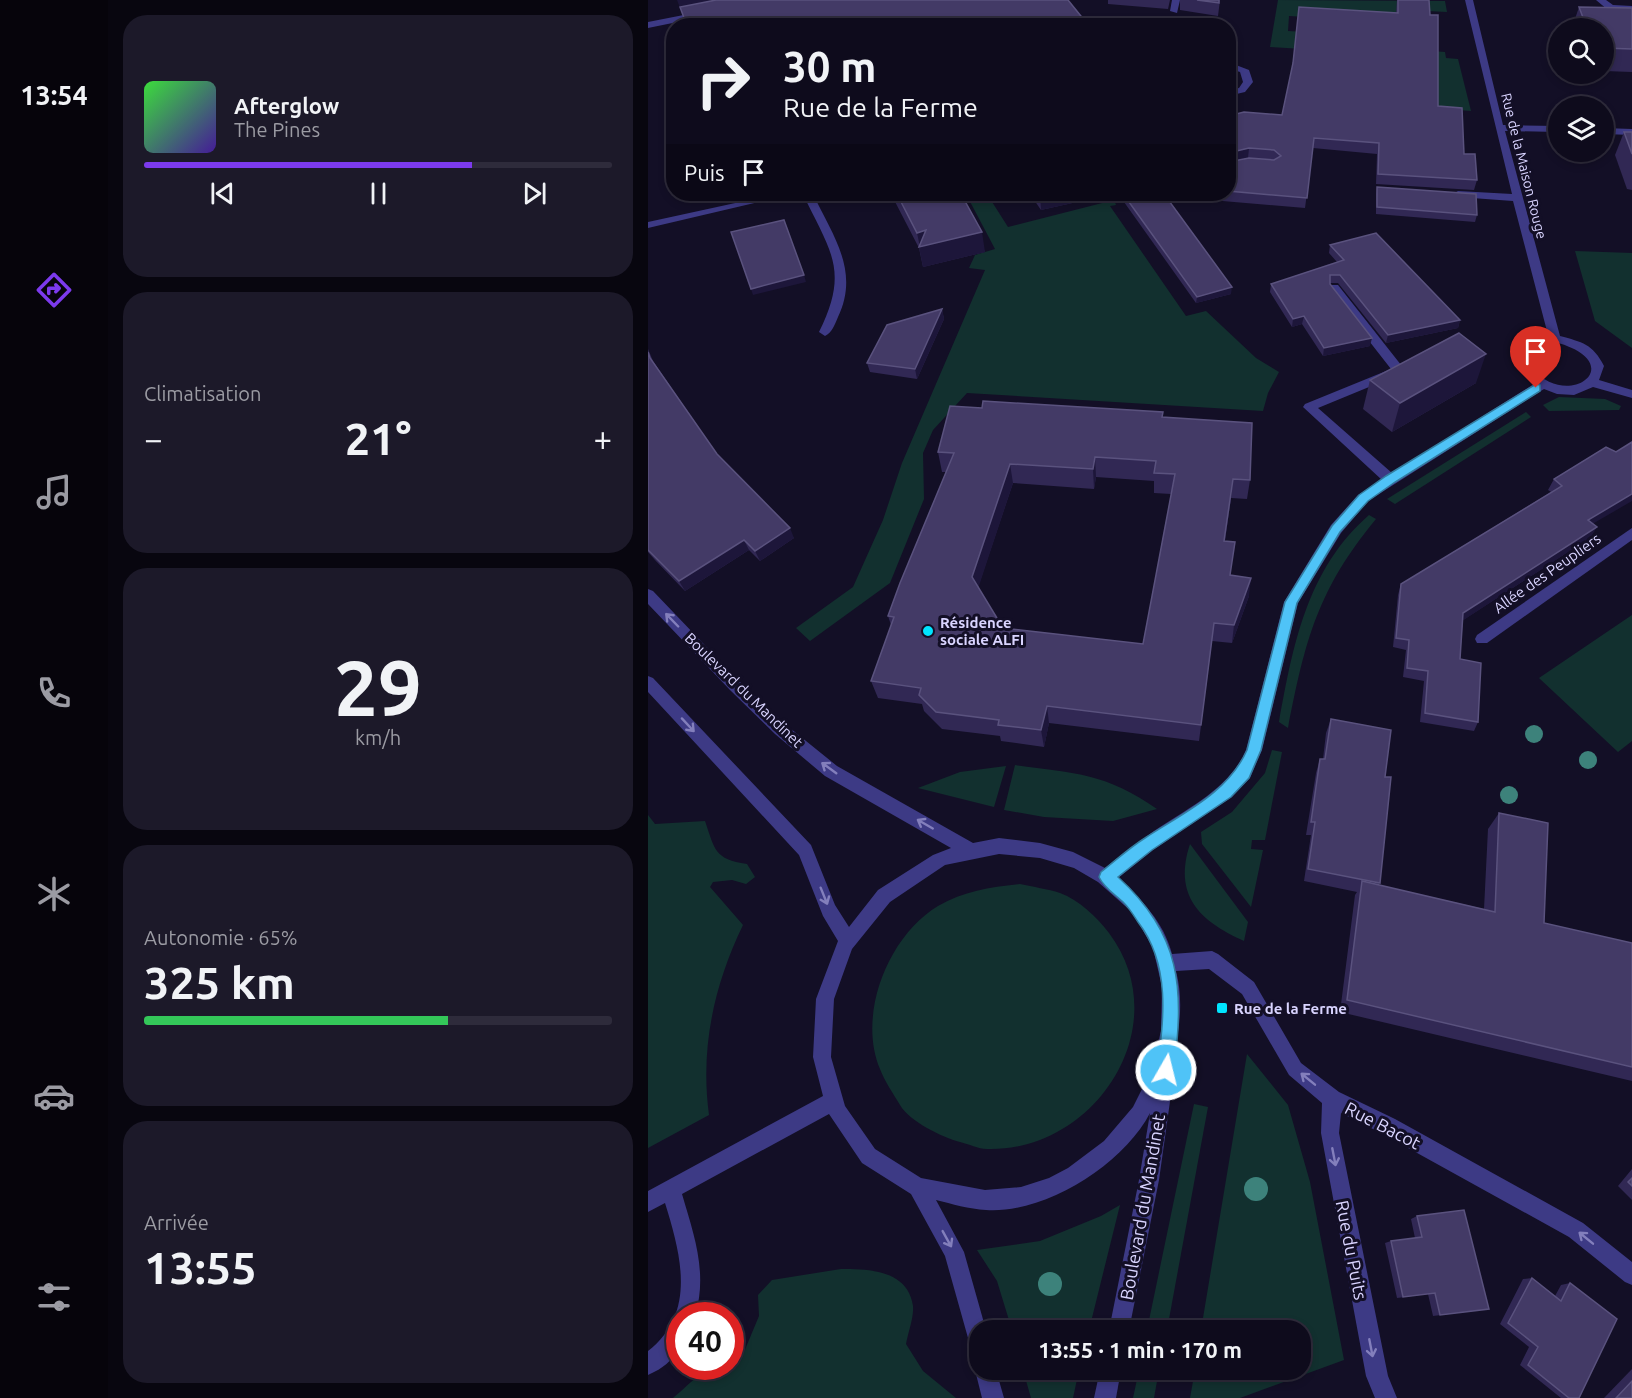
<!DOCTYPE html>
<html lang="fr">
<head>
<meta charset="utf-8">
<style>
  :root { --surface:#0e0b1c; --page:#1c1929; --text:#f1f3f6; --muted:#9b9ba3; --line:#2e2b3b; --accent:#7c3aed }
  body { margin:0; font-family:Ubuntu,sans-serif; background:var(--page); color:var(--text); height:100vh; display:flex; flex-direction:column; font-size:22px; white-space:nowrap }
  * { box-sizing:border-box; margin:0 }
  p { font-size:20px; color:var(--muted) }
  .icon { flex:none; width:33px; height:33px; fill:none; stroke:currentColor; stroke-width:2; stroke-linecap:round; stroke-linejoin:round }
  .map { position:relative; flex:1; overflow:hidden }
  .side { display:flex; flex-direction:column; gap:15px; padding:15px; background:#08060f; width:540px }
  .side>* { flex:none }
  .hud { position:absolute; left:18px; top:18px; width:570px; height:183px; border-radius:24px; box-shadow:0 3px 9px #0003,0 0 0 2px var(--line); background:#0e0b1c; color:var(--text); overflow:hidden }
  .fabs { position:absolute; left:900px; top:18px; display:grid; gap:12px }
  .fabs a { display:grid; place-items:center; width:66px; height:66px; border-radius:50%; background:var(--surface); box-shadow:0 3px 9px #0003,0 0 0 2px var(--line); font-size:30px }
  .speed { position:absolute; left:18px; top:1302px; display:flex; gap:12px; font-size:30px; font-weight:700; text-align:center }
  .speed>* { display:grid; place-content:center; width:78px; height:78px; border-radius:50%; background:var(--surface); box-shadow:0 3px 9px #0003,0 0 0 2px var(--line); line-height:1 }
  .speed .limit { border:9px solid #d22; background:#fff; color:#111 }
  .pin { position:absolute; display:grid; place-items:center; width:51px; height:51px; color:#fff; margin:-62px -26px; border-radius:50% 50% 50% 0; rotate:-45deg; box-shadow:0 0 6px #0007 }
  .pin .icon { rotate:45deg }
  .me { position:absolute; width:66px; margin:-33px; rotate:8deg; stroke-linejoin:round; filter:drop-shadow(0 0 4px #0008) }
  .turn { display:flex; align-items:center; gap:21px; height:126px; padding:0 18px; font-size:27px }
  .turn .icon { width:78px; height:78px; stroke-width:2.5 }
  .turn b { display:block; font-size:42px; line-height:51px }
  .then { display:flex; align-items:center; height:57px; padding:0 18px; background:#0003; gap:12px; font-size:22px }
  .big { font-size:45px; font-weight:600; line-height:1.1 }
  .side .tile { flex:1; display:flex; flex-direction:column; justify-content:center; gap:9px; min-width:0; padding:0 21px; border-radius:24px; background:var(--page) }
  .side .dial { align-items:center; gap:0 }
  .dial b { font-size:78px; line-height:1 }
  .song { display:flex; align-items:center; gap:18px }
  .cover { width:72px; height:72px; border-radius:9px; background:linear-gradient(135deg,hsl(120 70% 55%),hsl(260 70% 35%)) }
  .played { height:6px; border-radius:3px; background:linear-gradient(90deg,var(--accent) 70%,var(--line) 70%) }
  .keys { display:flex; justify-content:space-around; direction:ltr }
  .heat { display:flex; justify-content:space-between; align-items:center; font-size:33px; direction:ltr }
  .charge { height:9px; border-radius:4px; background:linear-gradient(90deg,#34c759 65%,var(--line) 0) }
  .trip { position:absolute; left:321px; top:1320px; width:342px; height:60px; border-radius:24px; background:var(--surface); box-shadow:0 3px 9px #0003,0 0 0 2px var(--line); font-weight:600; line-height:60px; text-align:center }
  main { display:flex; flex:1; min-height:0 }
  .dock { display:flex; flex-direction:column; width:108px; justify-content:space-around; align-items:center; background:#06040b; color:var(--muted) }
  .dock .icon { width:42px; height:42px }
  .dock .active { color:var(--accent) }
  .dock b { font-size:27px; color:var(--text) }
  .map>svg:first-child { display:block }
  .green { fill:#12302f; fill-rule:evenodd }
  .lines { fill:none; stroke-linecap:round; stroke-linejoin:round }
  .minor { fill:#3d3a85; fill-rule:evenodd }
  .tree { fill:#3d827b }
  .wall { fill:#312854; fill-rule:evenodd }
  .shaded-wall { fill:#1d163a }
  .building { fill:#433a66; stroke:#5a527e; stroke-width:1.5; fill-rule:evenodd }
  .oneway { stroke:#837fbc }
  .route { fill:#4fc3f7; stroke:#337fa1; stroke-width:1.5 }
  .poi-dot { fill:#00e5ff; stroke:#130f26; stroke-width:2 }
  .labels { text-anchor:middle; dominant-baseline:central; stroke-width:6; stroke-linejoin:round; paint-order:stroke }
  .far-street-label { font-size:14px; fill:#d9d4ff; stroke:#130f26 }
  .street-label { font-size:15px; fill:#d9d4ff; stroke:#130f26 }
  .poi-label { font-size:15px; font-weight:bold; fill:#d9d4ff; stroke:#130f26; text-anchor:start }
  .near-street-label { font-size:18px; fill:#d9d4ff; stroke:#130f26 }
</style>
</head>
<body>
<main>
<nav class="dock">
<b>13:54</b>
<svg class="icon active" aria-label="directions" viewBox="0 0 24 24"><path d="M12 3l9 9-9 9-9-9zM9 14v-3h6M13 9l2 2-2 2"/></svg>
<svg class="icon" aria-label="music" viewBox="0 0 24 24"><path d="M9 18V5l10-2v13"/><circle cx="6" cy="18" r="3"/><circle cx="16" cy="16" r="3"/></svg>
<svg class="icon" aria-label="phone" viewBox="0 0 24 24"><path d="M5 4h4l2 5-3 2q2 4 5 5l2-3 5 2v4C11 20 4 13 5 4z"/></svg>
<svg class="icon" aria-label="climate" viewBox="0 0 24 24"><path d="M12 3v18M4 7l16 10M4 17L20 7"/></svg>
<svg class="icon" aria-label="car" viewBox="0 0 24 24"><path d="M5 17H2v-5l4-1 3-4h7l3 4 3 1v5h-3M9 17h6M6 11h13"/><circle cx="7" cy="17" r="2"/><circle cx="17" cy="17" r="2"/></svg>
<svg class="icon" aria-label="filters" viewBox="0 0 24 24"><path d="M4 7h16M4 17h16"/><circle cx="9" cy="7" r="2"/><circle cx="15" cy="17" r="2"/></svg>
</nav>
<section class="side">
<div class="tile">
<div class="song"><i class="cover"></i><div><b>Afterglow</b><p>The Pines</p></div></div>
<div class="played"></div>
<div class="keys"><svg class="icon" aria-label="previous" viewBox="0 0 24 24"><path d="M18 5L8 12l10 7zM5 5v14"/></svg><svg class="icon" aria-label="pause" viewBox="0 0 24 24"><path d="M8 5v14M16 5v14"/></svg><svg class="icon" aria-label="next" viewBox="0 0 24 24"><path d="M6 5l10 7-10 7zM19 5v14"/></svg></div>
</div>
<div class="tile"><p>Climatisation</p>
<div class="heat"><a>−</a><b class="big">21°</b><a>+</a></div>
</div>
<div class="tile dial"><b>29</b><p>km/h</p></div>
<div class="tile"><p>Autonomie · 65%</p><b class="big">325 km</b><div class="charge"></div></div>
<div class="tile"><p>Arrivée</p><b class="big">13:55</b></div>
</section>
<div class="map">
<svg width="984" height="1398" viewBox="0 0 984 1398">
  <rect width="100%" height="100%" fill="#130f26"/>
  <g class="green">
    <path d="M 630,0 L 797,1 L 799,12 L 779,11 L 748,23 L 745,48 L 797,52 L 798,58 L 810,59 L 823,111 L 721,103 L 721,53 L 622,47 ZM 641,16 L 675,18 L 675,33 L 640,31 Z"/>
    <polygon points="318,194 339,194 360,227 466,200 468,205 462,206 538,316 558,311 608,358 631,372 620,393 615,411 319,393 285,430 275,453 276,499 242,583 162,641 148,628 205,587 235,520 254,463 337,270 321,268 327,255 347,249"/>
    <polygon points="927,251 984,253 984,348 947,321"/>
    <polygon points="911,397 957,399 973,406 971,410 901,411 895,405"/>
    <polygon points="878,412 883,417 747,504 739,499"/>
    <path d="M 721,515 L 728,519 C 670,589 657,640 640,728 L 631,722 C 645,645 659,569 721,515 Z"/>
    <polygon points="984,615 984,741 970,752 891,678"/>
    <polygon points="624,750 634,752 617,840 604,840 603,849 615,850 603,907 554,844 553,832 584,812 617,773"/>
    <path d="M 367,765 C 427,773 458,773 509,809 L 465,821 L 396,817 L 356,810 Z"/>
    <polygon points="358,766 346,807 270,788 312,772"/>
    <path d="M 0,815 L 7,824 L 57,821 C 67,850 66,859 99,864 L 107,877 L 98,884 L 84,880 L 65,882 L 62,887 L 95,925 C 66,985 52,1048 61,1115 L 0,1148 Z"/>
    <path d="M 542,844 L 600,922 L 596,941 C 551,921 525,895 542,844 Z"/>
    <path d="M 372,884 C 385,887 400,889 412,893 C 431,900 449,917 461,933 C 530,1025 448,1152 339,1149 C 330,1149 321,1144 312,1142 C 294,1137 262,1122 252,1105 C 245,1093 237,1082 232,1069 C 209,1015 240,936 290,906 C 316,891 343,887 372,884 Z"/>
    <polygon points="599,1054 640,1105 662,1182 696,1360 592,1398 542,1398 547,1370 652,1370 652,1330 553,1330"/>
    <polygon points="546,1104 560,1107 519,1330 499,1330"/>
    <polygon points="472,1205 441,1330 364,1330 349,1281 329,1250 392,1241 453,1216"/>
    <path d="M 193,1269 C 221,1269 260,1270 265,1306 C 266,1317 260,1333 258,1344 L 275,1371 L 308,1398 L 25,1398 C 46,1381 54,1366 82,1366 L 83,1358 L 96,1352 L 111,1316 L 110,1295 L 124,1280 Z"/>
    <polygon points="375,1370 431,1370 425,1398 383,1398"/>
    <polygon points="491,1370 511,1370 506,1398 485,1398"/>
  </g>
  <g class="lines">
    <g class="minor">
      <polygon points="524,0 532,0 529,13 522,11"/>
      <path d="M 817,0 L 825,0 L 855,125 L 910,126 L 910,132 L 857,131 L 912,336 C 934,342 945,344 956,366 L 951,380 L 984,390 L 984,398 L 945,387 L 926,395 L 909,394 L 896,389 L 720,501 L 693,533 L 650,603 L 614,750 L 602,778 L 584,797 L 505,850 L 470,878 C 493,899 516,922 524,954 L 564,951 L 570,954 L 606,982 L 653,1063 L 691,1092 L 747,1119 L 935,1223 L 984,1262 L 984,1285 L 977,1282 L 921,1237 L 733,1133 L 693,1113 L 691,1133 L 740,1376 L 749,1398 L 727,1398 L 718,1376 L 673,1133 L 674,1103 L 641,1075 L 594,994 L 561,969 L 528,971 C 537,1006 530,1039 521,1073 L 525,1080 L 511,1180 L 481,1330 L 461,1330 L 491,1180 L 502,1113 C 475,1165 397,1214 338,1210 C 321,1209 304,1204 288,1200 L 316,1252 L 338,1330 L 332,1330 L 332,1355 L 325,1352 L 322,1345 L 297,1256 L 263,1194 L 214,1163 L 181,1114 L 34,1194 C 46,1235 60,1273 47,1316 L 32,1316 C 32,1345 32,1361 0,1375 L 0,1351 C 49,1313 33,1255 17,1203 L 0,1212 L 0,1191 L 175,1096 L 165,1057 L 168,999 L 190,941 L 175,916 L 151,855 L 0,692 L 0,676 L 5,678 L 163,845 L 187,905 L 201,927 L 230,890 L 285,855 L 303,848 L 177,776 L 127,734 L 82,690 L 0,604 L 0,589 L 5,591 L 92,682 L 137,724 L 189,766 L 325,843 L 351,838 L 392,843 L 425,852 L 457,868 C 473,855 489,843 506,831 C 540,808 581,789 598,750 L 636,602 L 683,525 L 710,495 L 734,480 L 655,407 L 657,404 L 743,369 L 682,291 L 682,285 L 690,285 L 757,370 L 755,373 L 670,408 L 744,473 L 886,384 L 873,370 L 869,355 L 881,342 L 900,335 L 865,201 L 810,197 L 805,194 L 810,191 L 864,194 ZM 907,342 C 984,363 920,412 884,368 L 882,353 L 893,345 ZM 351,854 L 392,858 L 426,868 L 450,882 L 485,913 L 505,948 L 514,987 L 513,1031 L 503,1071 L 485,1107 L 456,1141 L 420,1168 L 401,1178 L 373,1187 L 337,1190 L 273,1178 L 227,1149 L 197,1106 L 183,1057 L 186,999 L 204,949 L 242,902 L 297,865 Z"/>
      <polygon points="948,0 958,0 965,5 984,6 984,12 960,10"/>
      <polygon points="56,11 59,12 59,16 0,28 0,22"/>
      <polygon points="580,62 601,70 605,82 597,92 580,96 580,90 591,88 595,82 592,72 580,68"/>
      <polygon points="956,128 984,129 984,135 956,134"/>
      <polygon points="128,194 145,194 0,228 0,222"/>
      <path d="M 155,194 L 165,194 C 185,236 212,271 190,317 C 187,324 184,333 177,336 L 171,332 C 202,270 182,251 155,194 Z"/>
      <polygon points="984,528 984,540 839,643 829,643 827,639 829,635"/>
      <polygon points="332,1362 332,1370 348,1370 356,1398 334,1398 327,1370"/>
      <polygon points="452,1370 473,1370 468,1398 446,1398"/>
    </g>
  </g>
  <g class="tree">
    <circle cx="886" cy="734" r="9"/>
    <circle cx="940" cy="760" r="9"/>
    <circle cx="861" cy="795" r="9"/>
    <circle cx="608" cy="1189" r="12"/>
    <circle cx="402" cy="1284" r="12"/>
  </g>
  <g class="wall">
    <polygon points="460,0 522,0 520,9 460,4"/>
    <polygon points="532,0 572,0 570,16 532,10"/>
    <path d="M 749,0 L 781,0 L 790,106 L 816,154 L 829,180 L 826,190 L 728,184 L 729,154 L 665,148 L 657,208 L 551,199 L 547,194 L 580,194 L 580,116 L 634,115 L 748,13 ZM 600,158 L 625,160 L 590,160 Z"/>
    <polygon points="931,7 984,8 984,72 956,71 956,28 924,28"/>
    <polygon points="976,132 984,132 984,190 979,189 967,155"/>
    <polygon points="729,187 829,215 827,222 728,214 728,194"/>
    <polygon points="243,194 313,194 337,252 275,267 271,248"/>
    <polygon points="382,194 438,194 438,200 393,210"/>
    <polygon points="476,195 583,294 548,303 476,202"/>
    <polygon points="682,245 812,320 810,328 738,343 690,283 682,283 722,346 675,356 654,324 644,327 622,292 623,284 689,262 681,253"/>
    <polygon points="294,309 296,319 269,379 222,372 219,363"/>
    <polygon points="0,349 5,361 69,454 146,538 112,561 101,550 37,591 7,560 0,552"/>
    <polygon points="722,380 828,383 744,432 715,409"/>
    <path d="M 334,408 L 515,412 L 515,418 L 602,480 L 599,499 L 583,498 L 577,541 L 583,575 L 601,596 L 584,643 L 564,641 L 551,741 L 401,723 L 396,747 L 353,741 L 352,736 L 294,729 L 276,711 L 274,704 L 230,698 L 223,681 L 243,625 L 240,616 L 298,472 L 294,472 L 290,452 ZM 448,477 L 506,481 L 506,493 L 523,494 L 495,644 L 355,628 L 330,587 L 365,483 L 446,489 Z"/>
    <polygon points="958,447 943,537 815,620 812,659 830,722 826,731 772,722 776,681 755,677 758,650 745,647 750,595 753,584 903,492 900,490 906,479"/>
    <polygon points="683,719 737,777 731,885 836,909 840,829 851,813 896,923 984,943 984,1081 692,1012 707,895 709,892 656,881 663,835 658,835 668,773 672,759 675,759 678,733"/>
    <polygon points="984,1169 984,1200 970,1186"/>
    <polygon points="769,1216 841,1309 785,1316 780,1294 749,1298 737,1243 743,1241 767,1238 763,1219"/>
    <polygon points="884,1278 907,1296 913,1285 922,1283 931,1398 913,1398 872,1365 881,1347 852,1324 875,1279"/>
    <polygon points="984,1369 984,1398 956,1398"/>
  </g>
  <g class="shaded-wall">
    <polygon points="29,0 104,0 34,13"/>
    <polygon points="601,148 600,158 580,163 580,153"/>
    <polygon points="398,194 438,194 438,200 393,210 392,195"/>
    <polygon points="278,230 334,232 337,252 275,267 271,247 272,247 269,233"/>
    <polygon points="156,275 158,282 105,295 103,289"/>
    <polygon points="584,287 583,294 548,303 549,297"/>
    <polygon points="294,309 296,319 269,379 267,369"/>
    <polygon points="656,316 654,324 644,327 645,319"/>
    <polygon points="812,320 810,328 738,343 740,335"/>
    <polygon points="724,338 722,346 675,356 676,348"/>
    <polygon points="838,354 828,383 744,432 752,403"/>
    <polygon points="447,457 448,477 446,489 445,469"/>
    <polygon points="362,464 365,483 328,595 324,577"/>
    <polygon points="585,479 583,498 574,560 576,541"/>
    <polygon points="984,494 984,501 934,530 940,520"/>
    <polygon points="949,527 943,537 811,623 815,613"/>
    <polygon points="142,528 146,538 112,561 107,551"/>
    <polygon points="96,540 101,550 37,591 31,581"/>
    <polygon points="603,578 601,596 584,643 586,625"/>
    <polygon points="399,706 401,723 396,747 393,730"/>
  </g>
  <g class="building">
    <polygon points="68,0 420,0 441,26 39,26 32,7"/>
    <polygon points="549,0 571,0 571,3"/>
    <polygon points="750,0 781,0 782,15 790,15 790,106 814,108 816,154 827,154 829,180 730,174 731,143 666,138 659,198 580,191 580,162 601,158 626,160 633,156 626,150 601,148 580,153 580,116 596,112 634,115 645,63 651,7 750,13"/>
    <polygon points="931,7 984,8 984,49 956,48 956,28 939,28"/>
    <polygon points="976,132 984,132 984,154"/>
    <polygon points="729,187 828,194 829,215 729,207"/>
    <polygon points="249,194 313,194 334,232 271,247 278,230 269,233"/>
    <polygon points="483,194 516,194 584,287 549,297 476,195"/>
    <polygon points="136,220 156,275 103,289 83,232"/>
    <polygon points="728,233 812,320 740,335 692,275 682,275 682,284 724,338 676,348 656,316 645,319 623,284 696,260 682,245"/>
    <polygon points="294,309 267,369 219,363 239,325"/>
    <polygon points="811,333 838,354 752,403 722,380"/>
    <polygon points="0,352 2,358 69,454 142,528 107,551 96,540 31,581 0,550"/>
    <path d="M 335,401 L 515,412 L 514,417 L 604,423 L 602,480 L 585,479 L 576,541 L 587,542 L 582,575 L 603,578 L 586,625 L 566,623 L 553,725 L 399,706 L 393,730 L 350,725 L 351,720 L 288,712 L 271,695 L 273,688 L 223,681 L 246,617 L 240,616 L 252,583 L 306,453 L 290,452 L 302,406 L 334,408 ZM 447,457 L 508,461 L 506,473 L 527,474 L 495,644 L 355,628 L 324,577 L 362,464 L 445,469 Z"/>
    <polygon points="984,442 984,494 940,520 949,527 815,613 812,659 833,663 830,722 777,713 780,671 759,668 761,640 748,638 753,584 914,486 906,479 958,447 968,452"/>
    <polygon points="683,719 743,730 737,777 743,777 732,883 660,869 667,822 663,822 672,759 677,759"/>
    <polygon points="851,813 900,823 896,923 984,943 984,1067 699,1000 714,881 847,912"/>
    <polygon points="984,1178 984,1186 980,1182"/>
    <polygon points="816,1210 841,1309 792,1315 787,1293 755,1297 743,1241 774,1237 769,1216"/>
    <polygon points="884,1278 913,1301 922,1283 969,1319 931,1398 921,1398 880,1365 890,1347 860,1323"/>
    <polygon points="984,1381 984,1398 968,1398"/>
  </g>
  <defs><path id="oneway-shaft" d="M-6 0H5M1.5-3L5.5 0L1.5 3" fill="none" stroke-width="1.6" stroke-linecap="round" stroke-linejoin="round" transform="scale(1.5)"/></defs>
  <g class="oneway">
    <use href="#oneway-shaft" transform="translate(24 620) rotate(-134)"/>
    <use href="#oneway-shaft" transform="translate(40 725) rotate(47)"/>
    <use href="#oneway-shaft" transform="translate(181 768) rotate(-144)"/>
    <use href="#oneway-shaft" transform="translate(277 824) rotate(-150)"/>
    <use href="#oneway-shaft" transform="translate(176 896) rotate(68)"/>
    <use href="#oneway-shaft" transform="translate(660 1079) rotate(-141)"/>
    <use href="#oneway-shaft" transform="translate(686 1157) rotate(79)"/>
    <use href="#oneway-shaft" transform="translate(938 1238) rotate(-141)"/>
    <use href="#oneway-shaft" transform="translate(299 1239) rotate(61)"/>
    <use href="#oneway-shaft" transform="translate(723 1348) rotate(79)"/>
  </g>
  <path class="route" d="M 888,384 L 892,385 L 892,391 L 747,482 L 720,501 L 692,532 L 649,603 L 613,750 L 601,778 L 583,797 L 504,850 L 470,877 C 534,935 536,989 526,1070 L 524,1075 L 518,1078 L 512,1075 L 509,1070 C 516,1019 523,965 490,922 C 486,916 482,909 476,903 C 468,895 456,888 451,877 L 453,872 C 467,861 481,848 497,838 C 535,813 580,793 599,750 L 637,602 L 684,526 L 711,495 L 738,476 Z"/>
  <g class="poi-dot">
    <circle cx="280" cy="631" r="6"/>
    <rect x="568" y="1002" width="12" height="12" rx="3"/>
  </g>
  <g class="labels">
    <g class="far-street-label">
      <text transform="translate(876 166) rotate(76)">Rue de la Maison Rouge</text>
    </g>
    <g class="street-label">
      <text transform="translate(899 573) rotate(-35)">Allée des Peupliers</text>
      <text transform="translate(96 690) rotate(44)">Boulevard du Mandinet</text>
    </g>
    <g class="poi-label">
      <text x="292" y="622">Résidence<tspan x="292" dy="17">sociale ALFI</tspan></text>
      <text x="586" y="1008">Rue de la Ferme</text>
    </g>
    <g class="near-street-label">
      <text transform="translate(735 1125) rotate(27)">Rue Bacot</text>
      <text transform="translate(494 1207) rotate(-80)">Boulevard du Mandinet</text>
      <text transform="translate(704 1250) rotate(79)">Rue du Puits</text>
    </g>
  </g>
</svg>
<div class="fabs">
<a><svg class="icon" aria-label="search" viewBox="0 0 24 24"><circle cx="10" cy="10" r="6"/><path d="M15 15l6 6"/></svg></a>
<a><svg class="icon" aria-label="layers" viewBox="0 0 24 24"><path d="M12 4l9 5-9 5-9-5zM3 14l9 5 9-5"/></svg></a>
</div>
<div class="speed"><div class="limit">40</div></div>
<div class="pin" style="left:888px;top:388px;background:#d93025"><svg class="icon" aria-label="arrive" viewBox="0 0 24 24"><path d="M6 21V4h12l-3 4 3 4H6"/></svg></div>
<svg class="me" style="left:518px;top:1070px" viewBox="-20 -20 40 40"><circle r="17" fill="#4fc3f7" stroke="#fff" stroke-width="3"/><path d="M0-11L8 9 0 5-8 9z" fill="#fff"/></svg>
<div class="trip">13:55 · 1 min · 170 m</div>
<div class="hud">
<div class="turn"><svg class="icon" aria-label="right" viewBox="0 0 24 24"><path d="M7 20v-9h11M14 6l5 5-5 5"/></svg><div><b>30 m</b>Rue de la Ferme</div></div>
<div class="then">Puis<svg class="icon" aria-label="arrive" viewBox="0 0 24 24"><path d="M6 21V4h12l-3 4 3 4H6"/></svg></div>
</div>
</div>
</main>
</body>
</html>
